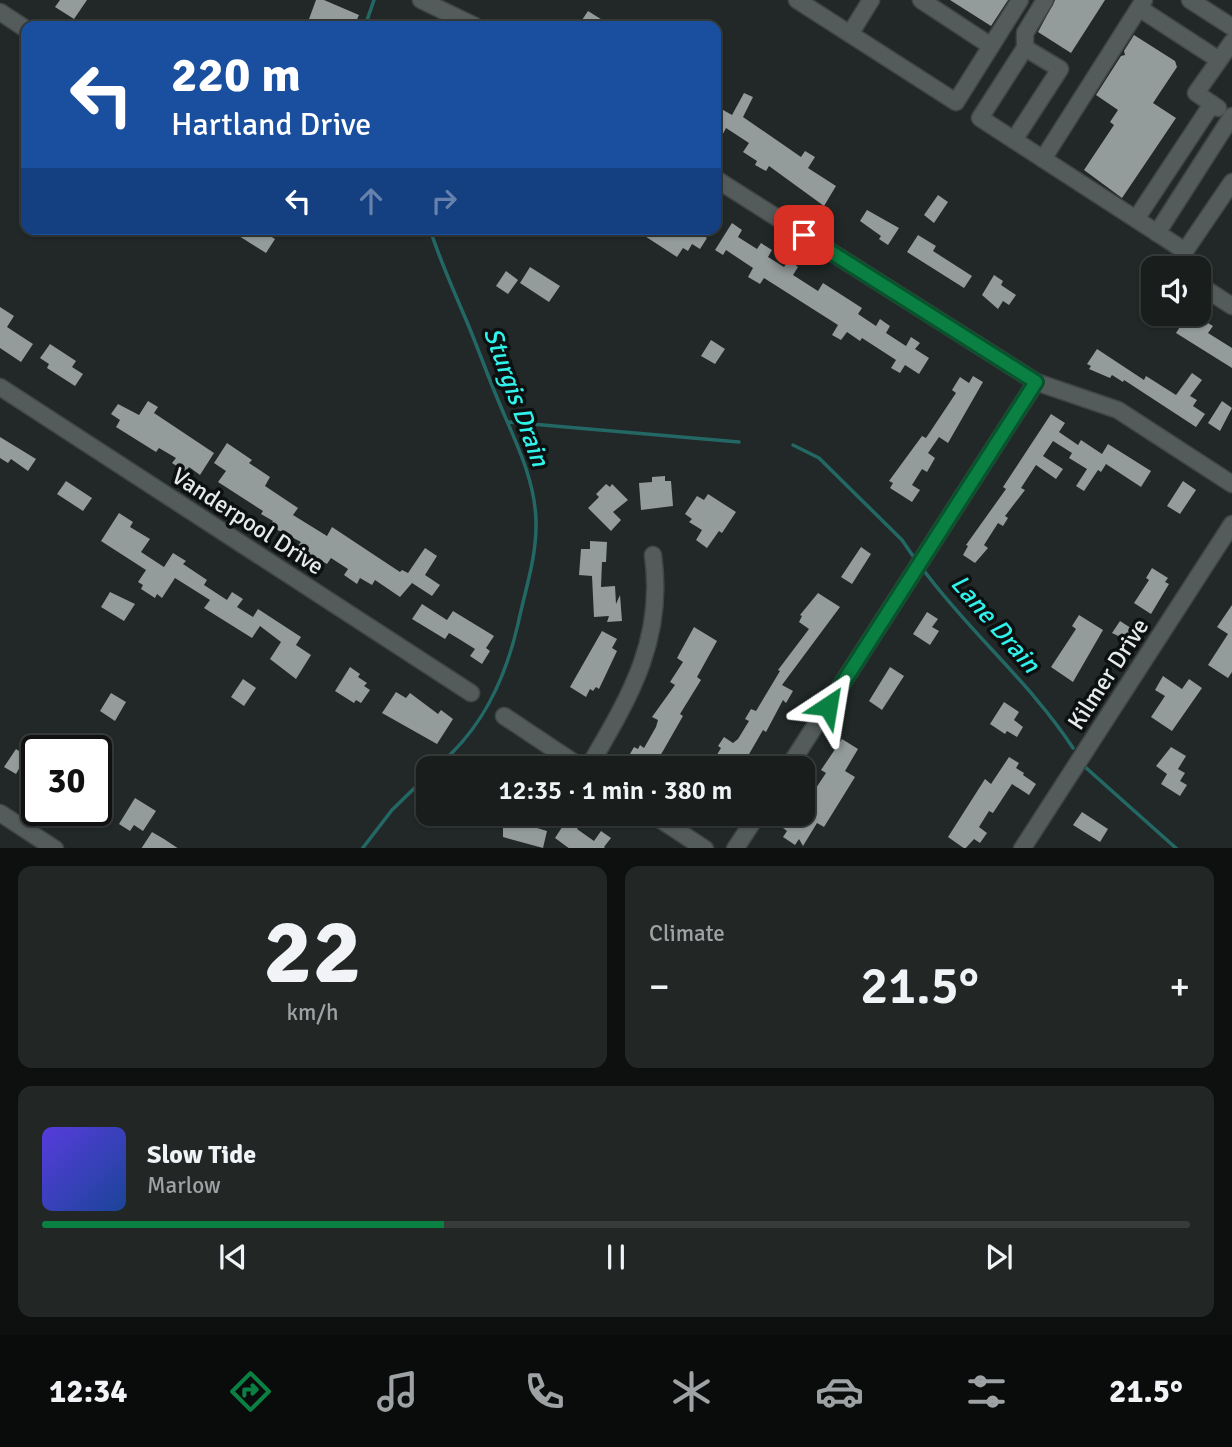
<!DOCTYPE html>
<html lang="en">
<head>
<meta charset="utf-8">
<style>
  :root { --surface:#191e1d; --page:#222726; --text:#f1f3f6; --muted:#9fa2a4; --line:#373c3b; --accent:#0b8043 }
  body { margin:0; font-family:Signika,sans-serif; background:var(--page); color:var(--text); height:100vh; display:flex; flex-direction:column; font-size:26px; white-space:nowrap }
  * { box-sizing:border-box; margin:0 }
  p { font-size:23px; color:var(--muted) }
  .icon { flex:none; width:38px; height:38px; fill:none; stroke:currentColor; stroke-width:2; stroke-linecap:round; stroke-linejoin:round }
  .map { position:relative; height:848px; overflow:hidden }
  .side { display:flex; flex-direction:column; gap:18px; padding:18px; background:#0e1010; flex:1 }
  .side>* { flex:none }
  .top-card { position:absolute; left:21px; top:21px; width:700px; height:214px; border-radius:14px; box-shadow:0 2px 5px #0004,0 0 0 2px var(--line); background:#1a4fa0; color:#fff; overflow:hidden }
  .tools { position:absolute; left:1141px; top:256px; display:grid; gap:14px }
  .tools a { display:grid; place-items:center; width:70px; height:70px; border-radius:14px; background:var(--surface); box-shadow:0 2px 5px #0004,0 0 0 2px var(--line); font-size:35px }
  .speed { position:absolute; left:21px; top:735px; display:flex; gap:14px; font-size:35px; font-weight:700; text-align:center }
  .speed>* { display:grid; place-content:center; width:91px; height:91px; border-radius:50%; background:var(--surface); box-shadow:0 2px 5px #0004,0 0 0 2px var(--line); line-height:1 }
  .speed .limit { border:4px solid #111; border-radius:10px; background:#fff; color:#111 }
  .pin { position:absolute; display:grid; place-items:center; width:60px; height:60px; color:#fff; margin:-30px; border-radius:14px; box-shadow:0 4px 10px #0006 }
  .me { position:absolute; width:77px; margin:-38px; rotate:33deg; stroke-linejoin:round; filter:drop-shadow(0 0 5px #0008) }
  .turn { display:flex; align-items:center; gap:24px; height:147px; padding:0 35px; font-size:32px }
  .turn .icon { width:91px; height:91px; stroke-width:2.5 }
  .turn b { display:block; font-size:49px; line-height:60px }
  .lanes { display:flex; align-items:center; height:66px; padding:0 35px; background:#0003; justify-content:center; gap:35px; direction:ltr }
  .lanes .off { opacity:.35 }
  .big { font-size:52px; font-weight:600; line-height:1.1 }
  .side .card { flex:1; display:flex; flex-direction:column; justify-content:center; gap:10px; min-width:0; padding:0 24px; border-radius:14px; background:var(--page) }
  .side .dial { align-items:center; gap:0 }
  .dial b { font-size:91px; line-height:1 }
  .song { display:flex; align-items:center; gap:21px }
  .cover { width:84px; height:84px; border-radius:10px; background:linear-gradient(135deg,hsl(250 70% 55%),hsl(220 70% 35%)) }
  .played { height:7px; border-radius:4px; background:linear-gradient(90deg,var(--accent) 35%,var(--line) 35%) }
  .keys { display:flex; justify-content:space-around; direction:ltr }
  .heat { display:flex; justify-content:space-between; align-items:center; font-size:38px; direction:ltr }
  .side .tiles { flex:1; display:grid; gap:18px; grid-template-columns:1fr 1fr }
  .card:last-child { grid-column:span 2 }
  .trip { position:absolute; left:416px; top:756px; width:399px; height:70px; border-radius:14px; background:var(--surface); box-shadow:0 2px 5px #0004,0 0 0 2px var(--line); font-weight:600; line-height:70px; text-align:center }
  .menu { display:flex; height:112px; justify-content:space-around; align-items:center; background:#0a0c0c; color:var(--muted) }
  .menu .icon { width:49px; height:49px }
  .menu .selected { color:var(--accent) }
  .menu b { font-size:32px; color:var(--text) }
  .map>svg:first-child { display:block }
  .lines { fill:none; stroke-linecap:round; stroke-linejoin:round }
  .stream { stroke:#236865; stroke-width:3.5 }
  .building { fill:#939c9b }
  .minor-casing { stroke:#3f4544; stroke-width:19 }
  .minor { stroke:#545c5b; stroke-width:16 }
  .route-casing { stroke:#07532c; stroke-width:18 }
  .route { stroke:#0b8043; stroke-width:12 }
  .labels { text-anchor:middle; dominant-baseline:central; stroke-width:7; stroke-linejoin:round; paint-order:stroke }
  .street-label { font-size:24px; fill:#e6ebea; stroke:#0d1010 }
  .water-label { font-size:26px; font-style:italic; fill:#30f2eb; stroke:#0d1010 }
</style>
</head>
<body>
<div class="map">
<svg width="1232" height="849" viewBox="0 0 1232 849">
  <rect width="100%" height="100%" fill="#212827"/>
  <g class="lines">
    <g class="stream">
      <polyline points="365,26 374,0"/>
      <path d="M 430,229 C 440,261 454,291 467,322 C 478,348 487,374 498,400 C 514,439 535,478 536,521 C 537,557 525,590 518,624 C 505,681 481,731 435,768"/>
      <polyline points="508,422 739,442"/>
      <polyline points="793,445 819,458 902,540 915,559"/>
      <path d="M 922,568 C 968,631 1030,682 1073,748"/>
      <polyline points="1084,766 1177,849"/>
      <polyline points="362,849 392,810 429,774"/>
    </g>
  </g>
  <g class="building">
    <polygon points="60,0 87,0 74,19 55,7"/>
    <polygon points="316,0 324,0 359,15 354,26 326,26 309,19"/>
    <polygon points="950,0 1008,0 991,26"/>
    <polygon points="1055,0 1105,0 1071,53 1038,32"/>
    <polygon points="588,11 612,26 578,26"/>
    <polygon points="1134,35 1175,61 1177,67 1153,103 1176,118 1122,198 1084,170 1114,125 1110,122 1118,110 1096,95 1121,56 1125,55 1124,51"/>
    <polygon points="744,93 753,97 743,117 801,157 805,151 815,157 808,168 836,186 824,206 769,166 766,171 755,165 757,161 743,152 749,143 726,128 716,147 716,106 732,115"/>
    <polygon points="938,195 948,202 934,223 924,215"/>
    <polygon points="867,210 899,228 888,245 879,239 881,236 860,221"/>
    <polygon points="732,223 742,230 738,237 757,249 761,243 772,250 768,257 784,267 789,260 798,267 793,275 818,291 823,283 862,308 858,314 876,326 880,319 890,326 886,333 906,346 911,337 920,343 915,349 929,358 919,374 905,365 900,373 891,368 896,360 862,338 860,341 847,332 841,340 832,335 838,325 764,278 760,284 748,277 753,268 726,250 723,255 715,250"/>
    <polygon points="244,229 259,229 275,239 266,253 239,236"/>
    <polygon points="634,229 694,229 707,238 700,249 692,244 688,251 683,248 677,257"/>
    <polygon points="918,235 936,246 933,251 972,276 964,288 907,252"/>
    <polygon points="530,267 560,286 549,302 520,283"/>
    <polygon points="506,271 518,280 508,294 496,286"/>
    <polygon points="994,275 1003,281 1001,285 1016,295 1009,305 1003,301 998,309 982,295"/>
    <polygon points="0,307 14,316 7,327 33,344 21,362 0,348"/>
    <polygon points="1185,319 1198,327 1203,320 1213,326 1208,333 1232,348 1232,368 1176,333"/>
    <polygon points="711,340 725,349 715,364 701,356"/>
    <polygon points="50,344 76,361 72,367 83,374 75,386 47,368 49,364 40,358"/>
    <polygon points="1097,349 1144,380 1146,376 1176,395 1192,373 1202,380 1190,396 1197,400 1193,406 1205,414 1196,427 1124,380 1123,382 1112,375 1110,378 1089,369 1091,366 1087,364"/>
    <polygon points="973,376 983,382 948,443 939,437 928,453 935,458 927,472 922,469 912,485 920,490 912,502 890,488 893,483 889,481 922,436 926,438 956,393 952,390 960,377 969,383"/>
    <polygon points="148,401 158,407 154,413 214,453 200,475 189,467 186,472 172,463 176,458 159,448 156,452 116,427 120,420 111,414 118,404 139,415"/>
    <polygon points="1222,401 1232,408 1220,431 1208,423"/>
    <polygon points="1051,414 1065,423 1059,432 1078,445 1081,440 1102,454 1108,444 1151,471 1141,487 1106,464 1101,472 1098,470 1084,491 1076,486 1087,469 1069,458 1072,453 1053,441 1043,456 1063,469 1056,479 1036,465 1021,488 1025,490 1005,516 1008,518 1003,526 998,523 984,545 988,548 975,563 963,555 968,546 966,545 1006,489 1003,487"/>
    <polygon points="0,437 36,459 28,471 11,459 8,463 0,458"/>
    <polygon points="227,443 252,460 249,463 270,477 265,486 298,508 293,515 327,536 332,527 400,572 402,570 408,573 425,548 437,556 425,575 440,585 432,596 412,583 400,597 375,580 372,585 360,578 357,584 344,575 348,569 331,558 327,564 297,547 301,542 270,526 273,521 261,514 263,511 218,482 226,471 214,463"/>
    <polygon points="665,476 665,481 671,481 673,506 641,510 639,483 652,482 652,477"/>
    <polygon points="66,481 92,498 83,511 57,494"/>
    <polygon points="1183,481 1196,490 1180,514 1167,506"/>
    <polygon points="606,484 610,487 612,484 628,500 613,512 621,520 611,531 588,508 599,497 596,494"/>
    <polygon points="708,494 736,512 722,533 719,531 707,548 696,540 702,530 689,522 692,519 685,514 697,496 704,500"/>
    <polygon points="119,513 133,522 130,527 150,539 141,552 164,567 173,553 186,561 183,564 207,580 204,585 227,600 232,592 243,599 237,607 253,617 258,609 301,637 296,645 311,655 296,679 270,659 281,642 260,626 252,638 204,608 210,600 175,578 162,598 157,594 155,598 141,589 143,585 138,582 146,570 101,541"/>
    <polygon points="590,541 607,542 606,562 602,562 601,587 615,586 616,604 620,595 622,621 607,622 609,616 594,617 592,576 579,575 581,549 590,549"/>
    <polygon points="861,547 871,554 852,584 841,577"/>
    <polygon points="1152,568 1168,578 1165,582 1169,584 1151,614 1134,603 1149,580 1146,578"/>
    <polygon points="110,592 135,604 124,621 101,607"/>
    <polygon points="818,593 840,607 782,685 793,691 786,703 783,700 766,732 763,730 741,768 731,768 715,758 721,748 718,746 724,737 733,743 738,739 749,721 745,719 751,709 756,711 780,671 778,670 809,629 799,622 802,616 800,615"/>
    <polygon points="422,604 447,620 453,611 494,636 486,648 490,651 482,664 470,656 475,649 459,639 449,633 445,639 412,619"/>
    <polygon points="1232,605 1232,672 1228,678 1208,665 1228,634 1217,627"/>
    <polygon points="927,612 938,619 932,627 939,631 930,645 913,634"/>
    <polygon points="1079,615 1103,630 1073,682 1051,667 1076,629 1072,626"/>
    <polygon points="1120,621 1134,630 1133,632 1136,634 1131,642 1112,633"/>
    <polygon points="694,627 717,641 697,677 701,680 680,714 683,716 663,751 652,768 642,768 627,759 634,747 638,749 640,745 644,748 656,727 658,720 652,717 675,685 670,682 683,662 677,658"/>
    <polygon points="602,631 617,639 612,648 617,651 599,689 596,687 593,691 590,689 586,697 570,687"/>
    <polygon points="350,667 360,674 358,677 367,683 364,686 370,690 361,703 356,700 354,703 335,691"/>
    <polygon points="890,667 904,676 882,710 869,701"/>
    <polygon points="1163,676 1182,689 1189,679 1202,688 1172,731 1151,717 1165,696 1155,690"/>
    <polygon points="243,679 256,688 244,706 231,697"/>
    <polygon points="396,692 406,698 410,693 438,714 441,710 453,719 437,744 382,713"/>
    <polygon points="111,693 126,702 115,721 100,711"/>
    <polygon points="1004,702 1019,712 1014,720 1023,727 1017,737 1007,731 1005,734 990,724"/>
    <polygon points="842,739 858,749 845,771 855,777 824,827 817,823 803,846 799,839 795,845 783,837 787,831 783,828 789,818 803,827 803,808 807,802 803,797 809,788 814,791 826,773 821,770"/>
    <polygon points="1171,747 1186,756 1178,769 1185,773 1180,781 1187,785 1180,796 1161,784 1167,774 1156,766"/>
    <polygon points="16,749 37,763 37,777 20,767 16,774 4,767"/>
    <polygon points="1009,757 1019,763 1016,768 1024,773 1023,775 1036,784 1029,795 1012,784 993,813 989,811 979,827 987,833 980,843 974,839 965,849 948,837 985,779 991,784"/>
    <polygon points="135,798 156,811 143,831 134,825 130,831 119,824"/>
    <polygon points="1082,812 1108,829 1100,842 1073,825"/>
    <polygon points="488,814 515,814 514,817 525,820 524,824 547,831 543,848 503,837 503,827 486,822"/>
    <polygon points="570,815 582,822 577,829 594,841 601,831 611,838 604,847 606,849 570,849 555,838"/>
    <polygon points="152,832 164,839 179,849 141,849"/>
  </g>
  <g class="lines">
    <g class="minor-casing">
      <g id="minor">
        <polyline points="421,0 475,26"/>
        <polyline points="797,0 956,102 1020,0"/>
        <polyline points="921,0 991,46"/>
        <polyline points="1045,0 1025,33 1025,48 980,118 1185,251 1232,182"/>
        <polyline points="1190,0 1232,27"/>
        <polyline points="1139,8 1219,60"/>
        <polyline points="0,12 26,29"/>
        <polyline points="850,34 871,0"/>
        <polyline points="1218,108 1196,93 1232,42"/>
        <polyline points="1014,140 1060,69 1025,48"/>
        <polyline points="1043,159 1144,0"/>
        <polyline points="716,179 1036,382 1118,410 1232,484"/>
        <polyline points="1136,219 1212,104"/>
        <polyline points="1157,233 1232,116"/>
        <polyline points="1201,286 1232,306"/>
        <polyline points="0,387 471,693"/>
        <polyline points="504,716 582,768"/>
        <path d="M 588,768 C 629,698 665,640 653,555"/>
        <polyline points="788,768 1036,382"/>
        <polyline points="0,813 55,849"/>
        <polyline points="652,814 705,849"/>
        <polyline points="735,849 758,814"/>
        <polyline points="1022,849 1232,524"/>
      </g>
    </g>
    <use href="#minor" class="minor"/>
  </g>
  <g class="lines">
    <g class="route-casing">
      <polyline id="route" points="804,235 1036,382 828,706"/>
    </g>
    <use href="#route" class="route"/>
  </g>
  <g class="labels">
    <g class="street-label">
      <text transform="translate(248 521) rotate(33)">Vanderpool Drive</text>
      <text transform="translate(1108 674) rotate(-57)">Kilmer Drive</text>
    </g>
    <g class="water-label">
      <text transform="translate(516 397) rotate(70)">Sturgis Drain</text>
      <text transform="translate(995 624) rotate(49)">Lane Drain</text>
    </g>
  </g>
</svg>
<div class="tools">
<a><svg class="icon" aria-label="sound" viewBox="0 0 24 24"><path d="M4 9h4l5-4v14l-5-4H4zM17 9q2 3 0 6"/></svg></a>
</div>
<div class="speed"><div class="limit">30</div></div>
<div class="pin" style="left:804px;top:235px;background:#d93025"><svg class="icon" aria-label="arrive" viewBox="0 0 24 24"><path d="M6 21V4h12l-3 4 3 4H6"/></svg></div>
<svg class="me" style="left:828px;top:706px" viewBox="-20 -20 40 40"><path d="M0-17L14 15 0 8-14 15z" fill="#0b8043" stroke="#fff" stroke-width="4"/></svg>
<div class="trip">12:35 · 1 min · 380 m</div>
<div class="top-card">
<div class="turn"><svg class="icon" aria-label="left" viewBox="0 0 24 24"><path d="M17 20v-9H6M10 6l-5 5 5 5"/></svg><div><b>220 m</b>Hartland Drive</div></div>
<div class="lanes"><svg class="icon" aria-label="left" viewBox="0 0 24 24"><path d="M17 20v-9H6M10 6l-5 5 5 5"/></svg><svg class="icon off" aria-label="ahead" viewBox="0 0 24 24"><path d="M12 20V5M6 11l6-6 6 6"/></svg><svg class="icon off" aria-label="right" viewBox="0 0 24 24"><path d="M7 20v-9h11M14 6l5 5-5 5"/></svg></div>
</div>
</div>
<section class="side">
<div class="tiles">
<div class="card dial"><b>22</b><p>km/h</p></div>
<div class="card"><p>Climate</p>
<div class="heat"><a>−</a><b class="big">21.5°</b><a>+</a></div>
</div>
<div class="card">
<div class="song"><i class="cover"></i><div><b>Slow Tide</b><p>Marlow</p></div></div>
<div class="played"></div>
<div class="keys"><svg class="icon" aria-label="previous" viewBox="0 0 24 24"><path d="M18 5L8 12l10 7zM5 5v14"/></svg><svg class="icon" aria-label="pause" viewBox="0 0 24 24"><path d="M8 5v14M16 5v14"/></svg><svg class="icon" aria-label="next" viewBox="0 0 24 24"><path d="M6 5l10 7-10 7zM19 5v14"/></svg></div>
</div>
</div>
</section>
<nav class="menu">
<b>12:34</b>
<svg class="icon selected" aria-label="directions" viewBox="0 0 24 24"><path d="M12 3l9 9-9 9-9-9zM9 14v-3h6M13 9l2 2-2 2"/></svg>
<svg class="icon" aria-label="music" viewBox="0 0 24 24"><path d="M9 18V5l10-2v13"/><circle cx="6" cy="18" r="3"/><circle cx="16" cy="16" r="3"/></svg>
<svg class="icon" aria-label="phone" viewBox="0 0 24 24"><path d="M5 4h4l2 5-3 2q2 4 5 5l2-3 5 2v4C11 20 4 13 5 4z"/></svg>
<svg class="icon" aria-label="climate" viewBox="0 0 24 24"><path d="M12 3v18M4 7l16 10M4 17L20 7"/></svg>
<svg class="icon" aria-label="car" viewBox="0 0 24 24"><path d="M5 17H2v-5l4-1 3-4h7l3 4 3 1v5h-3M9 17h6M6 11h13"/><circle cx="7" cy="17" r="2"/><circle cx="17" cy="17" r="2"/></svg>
<svg class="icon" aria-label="filters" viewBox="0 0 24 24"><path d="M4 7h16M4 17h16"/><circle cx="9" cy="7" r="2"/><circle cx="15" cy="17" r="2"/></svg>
<b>21.5°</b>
</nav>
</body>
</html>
